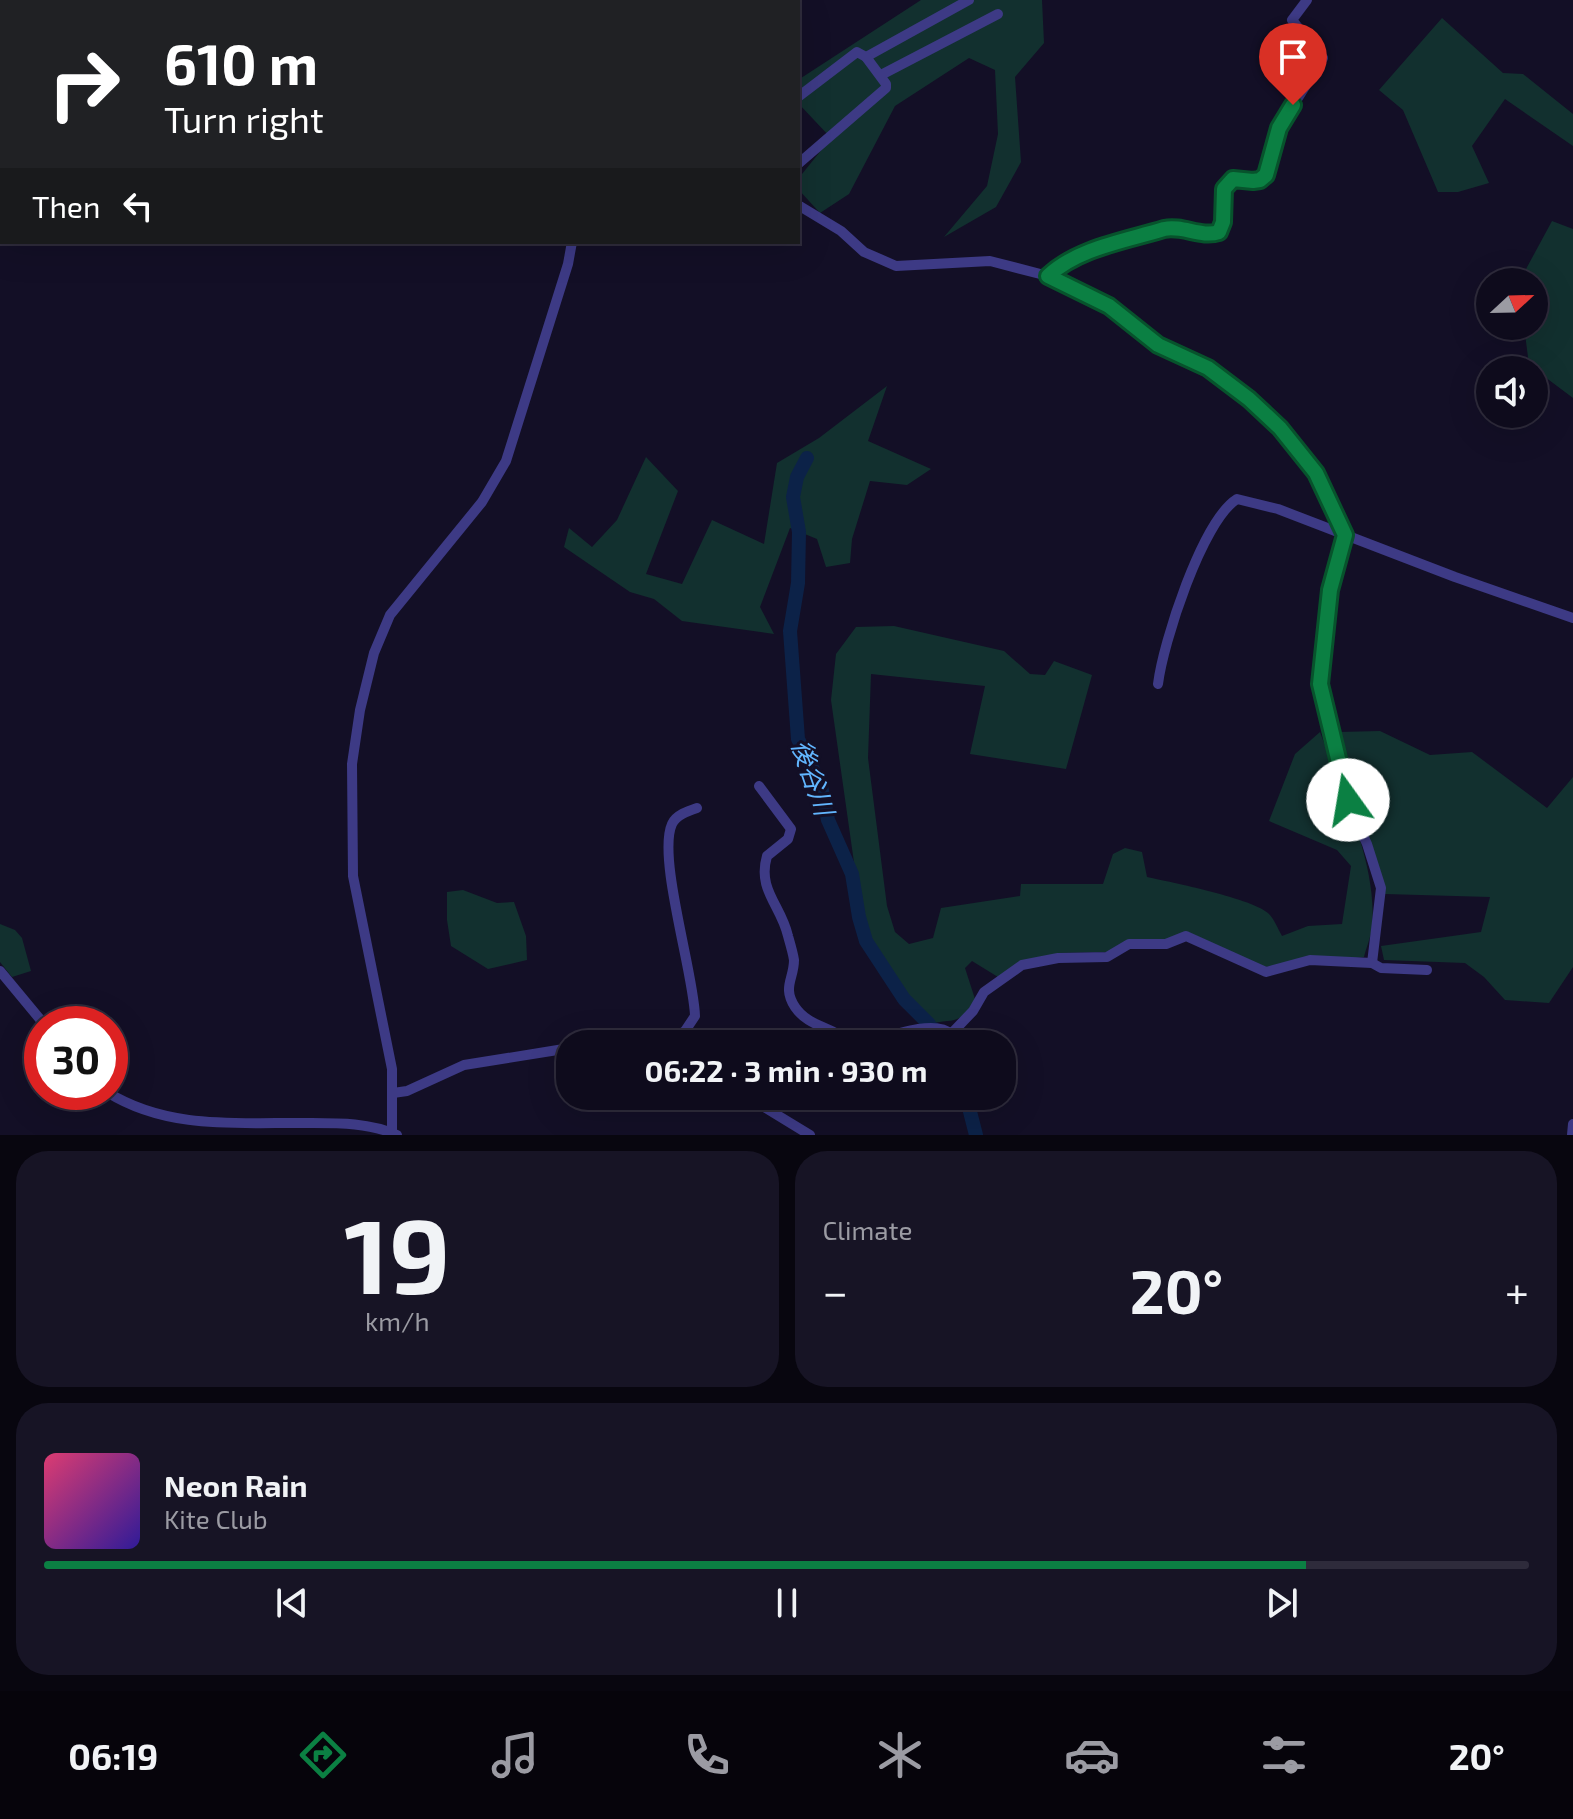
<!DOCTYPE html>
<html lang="en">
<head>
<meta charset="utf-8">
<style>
  :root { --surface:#0e0b1c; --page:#171425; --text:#f1f3f6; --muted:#9b9ba3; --line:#2e2b3b; --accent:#0b8043 }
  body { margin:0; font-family:"Exo 2","Noto Sans JP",sans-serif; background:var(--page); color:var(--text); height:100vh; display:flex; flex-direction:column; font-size:30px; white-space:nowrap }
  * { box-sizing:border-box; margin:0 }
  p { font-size:26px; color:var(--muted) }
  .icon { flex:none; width:44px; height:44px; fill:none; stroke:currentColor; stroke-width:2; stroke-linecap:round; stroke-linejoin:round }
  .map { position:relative; height:1135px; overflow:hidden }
  .sheet { display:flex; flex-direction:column; gap:16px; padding:16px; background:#08060f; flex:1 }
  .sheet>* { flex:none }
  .guide { position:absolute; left:0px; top:0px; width:800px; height:244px; box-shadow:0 8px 32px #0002,0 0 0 2px var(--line); background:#202124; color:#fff; overflow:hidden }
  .needle { width:52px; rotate:68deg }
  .fabs { position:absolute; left:1476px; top:268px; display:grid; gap:16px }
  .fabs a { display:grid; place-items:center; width:72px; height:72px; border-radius:50%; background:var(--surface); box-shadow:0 8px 32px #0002,0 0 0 2px var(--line); font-size:40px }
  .speed { position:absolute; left:24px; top:1006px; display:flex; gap:16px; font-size:40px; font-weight:700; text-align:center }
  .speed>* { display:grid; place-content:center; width:104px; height:104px; border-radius:50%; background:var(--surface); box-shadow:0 8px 32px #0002,0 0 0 2px var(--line); line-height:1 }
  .speed .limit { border:12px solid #d22; background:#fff; color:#111 }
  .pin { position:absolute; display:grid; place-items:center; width:68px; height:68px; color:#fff; margin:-82px -34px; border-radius:50% 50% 50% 0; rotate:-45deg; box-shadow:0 0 8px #0007 }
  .pin .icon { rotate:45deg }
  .me { position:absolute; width:88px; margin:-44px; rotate:347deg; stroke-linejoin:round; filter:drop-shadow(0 0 6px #0008) }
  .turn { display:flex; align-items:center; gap:28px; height:168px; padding:0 32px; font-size:36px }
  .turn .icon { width:104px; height:104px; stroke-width:2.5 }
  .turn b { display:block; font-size:56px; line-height:68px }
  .then { display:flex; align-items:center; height:76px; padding:0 32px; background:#0003; gap:16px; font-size:30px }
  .big { font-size:60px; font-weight:700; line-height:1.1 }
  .sheet .card { flex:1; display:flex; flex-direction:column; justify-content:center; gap:12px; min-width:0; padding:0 28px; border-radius:32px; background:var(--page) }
  .sheet .dial { align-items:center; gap:0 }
  .dial b { font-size:104px; line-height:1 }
  .song { display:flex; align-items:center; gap:24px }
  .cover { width:96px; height:96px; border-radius:12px; background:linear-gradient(135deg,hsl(340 70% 55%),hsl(250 70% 35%)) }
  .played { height:8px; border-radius:4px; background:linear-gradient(90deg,var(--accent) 85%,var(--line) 85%) }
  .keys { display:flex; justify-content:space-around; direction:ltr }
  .heat { display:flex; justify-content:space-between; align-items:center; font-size:44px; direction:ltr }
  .sheet .tiles { flex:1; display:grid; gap:16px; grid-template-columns:1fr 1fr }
  .card:last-child { grid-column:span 2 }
  .trip { position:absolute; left:556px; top:1030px; width:460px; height:80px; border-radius:32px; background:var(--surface); box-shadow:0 8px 32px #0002,0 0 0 2px var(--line); font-weight:700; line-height:80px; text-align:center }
  .dock { display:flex; height:128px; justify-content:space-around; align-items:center; background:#06040b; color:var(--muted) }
  .dock .icon { width:56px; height:56px }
  .dock .selected { color:var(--accent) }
  .dock b { font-size:36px; color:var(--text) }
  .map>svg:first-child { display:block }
  .green { fill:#12302f }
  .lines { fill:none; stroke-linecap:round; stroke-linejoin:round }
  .river { stroke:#0c2248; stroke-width:14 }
  .minor { stroke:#3d3a85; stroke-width:10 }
  .major { stroke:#c25bff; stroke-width:12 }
  .route-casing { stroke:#07532c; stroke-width:20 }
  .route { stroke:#0b8043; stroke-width:14 }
  .labels { text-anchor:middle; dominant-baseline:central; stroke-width:6; stroke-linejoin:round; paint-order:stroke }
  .water-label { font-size:26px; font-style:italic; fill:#62b6ff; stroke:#130f26 }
</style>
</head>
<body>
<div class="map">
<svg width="1573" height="1135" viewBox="0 0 1573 1135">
  <rect width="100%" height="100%" fill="#130f26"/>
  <g class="green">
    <polygon points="921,0 1042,0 1044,43 1015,77 1021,162 996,207 944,237 987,186 998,134 995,70 969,58 895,106 849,194 820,213 798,189 798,179 831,138 798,103 798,80"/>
    <polygon points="1442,18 1503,73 1523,74 1573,114 1573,146 1505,99 1472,146 1489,183 1458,192 1438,192 1403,110 1379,90"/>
    <polygon points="1552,221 1573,229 1573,398 1529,365 1524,326 1534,326 1534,282 1519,282"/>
    <polygon points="887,386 868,441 931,469 907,485 870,481 852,539 850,563 826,567 817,539 790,528 760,607 774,634 682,621 654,599 630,592 564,547 569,528 592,547 617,520 646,457 678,491 646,574 682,584 712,520 764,544 777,463 819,438"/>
    <path d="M 894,626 L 1004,651 L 1030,674 L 1045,675 L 1054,661 L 1092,675 L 1066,769 L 970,754 L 985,686 L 871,674 L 868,758 L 887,906 L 895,932 L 909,944 L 933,938 L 941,908 L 1020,896 L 1021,884 L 1103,884 L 1113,854 L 1125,848 L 1142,852 L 1147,877 C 1170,882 1255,899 1269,914 C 1274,919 1278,929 1282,936 L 1308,926 L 1342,924 L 1351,866 L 1337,850 L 1269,821 L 1295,754 L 1320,732 C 1341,790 1378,864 1372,927 C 1371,937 1366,948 1364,957 L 1264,967 L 1188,932 L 1164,940 L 1106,952 L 1058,953 L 998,977 L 972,961 L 965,968 L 975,999 C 960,1024 958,1019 932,1023 C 906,1001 875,957 863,926 L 831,700 L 836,654 L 856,627 Z"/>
    <polygon points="1380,731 1430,755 1472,752 1547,808 1573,777 1573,967 1549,1003 1505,1000 1484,977 1465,963 1384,960 1381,946 1481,932 1490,897 1385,894 1353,805 1339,732"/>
    <polygon points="463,890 497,903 514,902 526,936 527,960 488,969 451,946 447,920 447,892"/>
    <polygon points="0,924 15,930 22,938 31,971 12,977 0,962"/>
  </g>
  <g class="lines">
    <g class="river">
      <polyline points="807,458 797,477 793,497 799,532 798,583 790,631 798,739 821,786 828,820 852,874 859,917 866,941 904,999 929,1024"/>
      <polyline points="934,1029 946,1044"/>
      <polyline points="966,1096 976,1135"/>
    </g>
    <g class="minor">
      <polyline points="700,2 701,0"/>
      <polyline points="0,57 2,58"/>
      <polyline points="866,57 969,0"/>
      <polyline points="881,75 998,14"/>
      <polyline points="798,97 857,52 866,57 886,84 886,88 798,164"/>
      <polyline points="0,141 2,142"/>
      <polyline points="798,205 841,231 864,252 896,266 990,261 1048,276 1109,306 1158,345 1208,368 1280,428 1316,473 1345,535 1330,590 1320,684 1351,809 1367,844 1381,888 1372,963"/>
      <path d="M 1048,276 C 1078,247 1125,241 1164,229 C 1183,225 1201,238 1219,232 L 1223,222 L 1224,189 L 1233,179 L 1260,180 L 1266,175 L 1279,128 L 1323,58 L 1292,20 L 1307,0"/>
      <path d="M 1158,684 C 1163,643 1202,521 1237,499 L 1278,509 L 1455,577 L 1573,618"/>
      <path d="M 759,786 L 791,829 L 788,839 L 767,856 C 757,890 781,905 788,936 C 790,943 793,953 794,960 C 794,979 782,987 795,1007 C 809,1028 834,1026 850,1044"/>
      <polyline points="0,971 44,1024"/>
      <polyline points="593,1044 634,1038 663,1044"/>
      <path d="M 666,1044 L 685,1031 L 695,1016 C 694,974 657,857 672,824 C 676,815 688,811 697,808"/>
      <path d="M 864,1044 C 886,1038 934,1018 951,1034 L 973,1011 L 984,992 L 1022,965 L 1058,958 L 1107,957 L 1129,944 L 1166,944 L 1186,936 L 1266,972 L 1310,960 L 1372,963 L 1381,968 L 1427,970"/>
      <path d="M 107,1092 C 169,1131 242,1122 312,1123 C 340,1123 370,1123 397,1135"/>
      <polyline points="393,1093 407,1091 464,1065 570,1048"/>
      <polyline points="746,1096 810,1135"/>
      <polyline points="392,1135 392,1069 353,876 352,764 360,710 374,653 390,615 482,502 506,461 568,264 572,242"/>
      <polyline points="1572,1135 1573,1124"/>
    </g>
    <g class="major">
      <polyline points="621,2 622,0"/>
      <polyline points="0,23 2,23"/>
    </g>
  </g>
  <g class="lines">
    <g class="route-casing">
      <path id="route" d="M 1293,105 L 1279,128 L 1266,175 L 1260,180 L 1253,181 L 1233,179 L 1224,189 L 1223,222 L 1219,232 C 1201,238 1183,225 1164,229 C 1125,241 1078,248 1048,276 L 1109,306 L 1158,345 L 1208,368 L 1249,399 L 1280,428 L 1316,473 L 1345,535 L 1330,590 L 1320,684 L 1348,800"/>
    </g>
    <use href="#route" class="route"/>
  </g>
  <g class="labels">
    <g class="water-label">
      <text transform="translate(814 777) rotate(71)">後谷川</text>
    </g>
  </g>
</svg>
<div class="fabs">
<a><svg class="needle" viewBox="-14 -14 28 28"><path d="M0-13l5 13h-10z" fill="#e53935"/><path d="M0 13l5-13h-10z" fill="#9b9ba3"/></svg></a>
<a><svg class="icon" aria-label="sound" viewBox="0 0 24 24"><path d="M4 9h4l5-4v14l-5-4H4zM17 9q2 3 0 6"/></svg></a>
</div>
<div class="speed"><div class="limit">30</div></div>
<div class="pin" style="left:1293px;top:105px;background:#d93025"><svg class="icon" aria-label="arrive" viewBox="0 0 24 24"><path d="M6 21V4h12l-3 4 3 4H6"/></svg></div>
<svg class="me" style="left:1348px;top:800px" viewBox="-20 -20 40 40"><circle r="19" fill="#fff"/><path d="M0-13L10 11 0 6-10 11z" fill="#0b8043"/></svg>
<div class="trip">06:22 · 3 min · 930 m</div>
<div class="guide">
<div class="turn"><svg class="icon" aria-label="right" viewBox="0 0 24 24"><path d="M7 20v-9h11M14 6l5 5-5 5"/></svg><div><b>610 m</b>Turn right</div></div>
<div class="then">Then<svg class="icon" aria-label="left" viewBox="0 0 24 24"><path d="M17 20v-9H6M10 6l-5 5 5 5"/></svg></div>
</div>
</div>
<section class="sheet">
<div class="tiles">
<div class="card dial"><b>19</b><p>km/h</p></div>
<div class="card"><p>Climate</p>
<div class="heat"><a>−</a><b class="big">20°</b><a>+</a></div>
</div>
<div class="card">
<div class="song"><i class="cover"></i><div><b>Neon Rain</b><p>Kite Club</p></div></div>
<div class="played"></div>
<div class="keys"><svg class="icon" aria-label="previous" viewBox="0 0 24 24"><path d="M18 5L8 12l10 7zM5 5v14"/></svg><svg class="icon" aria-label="pause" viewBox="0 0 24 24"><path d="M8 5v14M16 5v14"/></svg><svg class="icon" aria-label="next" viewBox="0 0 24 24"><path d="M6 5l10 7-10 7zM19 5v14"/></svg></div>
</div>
</div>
</section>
<nav class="dock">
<b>06:19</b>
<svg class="icon selected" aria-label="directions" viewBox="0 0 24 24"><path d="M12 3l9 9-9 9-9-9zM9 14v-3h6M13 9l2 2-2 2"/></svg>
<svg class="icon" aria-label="music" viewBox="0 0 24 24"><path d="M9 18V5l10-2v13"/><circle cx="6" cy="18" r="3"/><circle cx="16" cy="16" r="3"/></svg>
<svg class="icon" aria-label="phone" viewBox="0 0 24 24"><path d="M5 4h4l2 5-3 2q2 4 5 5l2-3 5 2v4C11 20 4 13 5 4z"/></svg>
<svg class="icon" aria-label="climate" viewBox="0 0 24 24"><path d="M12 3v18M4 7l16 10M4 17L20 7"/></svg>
<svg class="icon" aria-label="car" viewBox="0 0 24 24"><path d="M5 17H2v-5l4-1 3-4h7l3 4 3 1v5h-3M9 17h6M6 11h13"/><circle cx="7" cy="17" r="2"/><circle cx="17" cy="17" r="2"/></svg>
<svg class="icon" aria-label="filters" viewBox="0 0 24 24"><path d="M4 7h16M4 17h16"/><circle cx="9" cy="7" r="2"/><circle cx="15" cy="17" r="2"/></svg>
<b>20°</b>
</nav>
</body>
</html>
